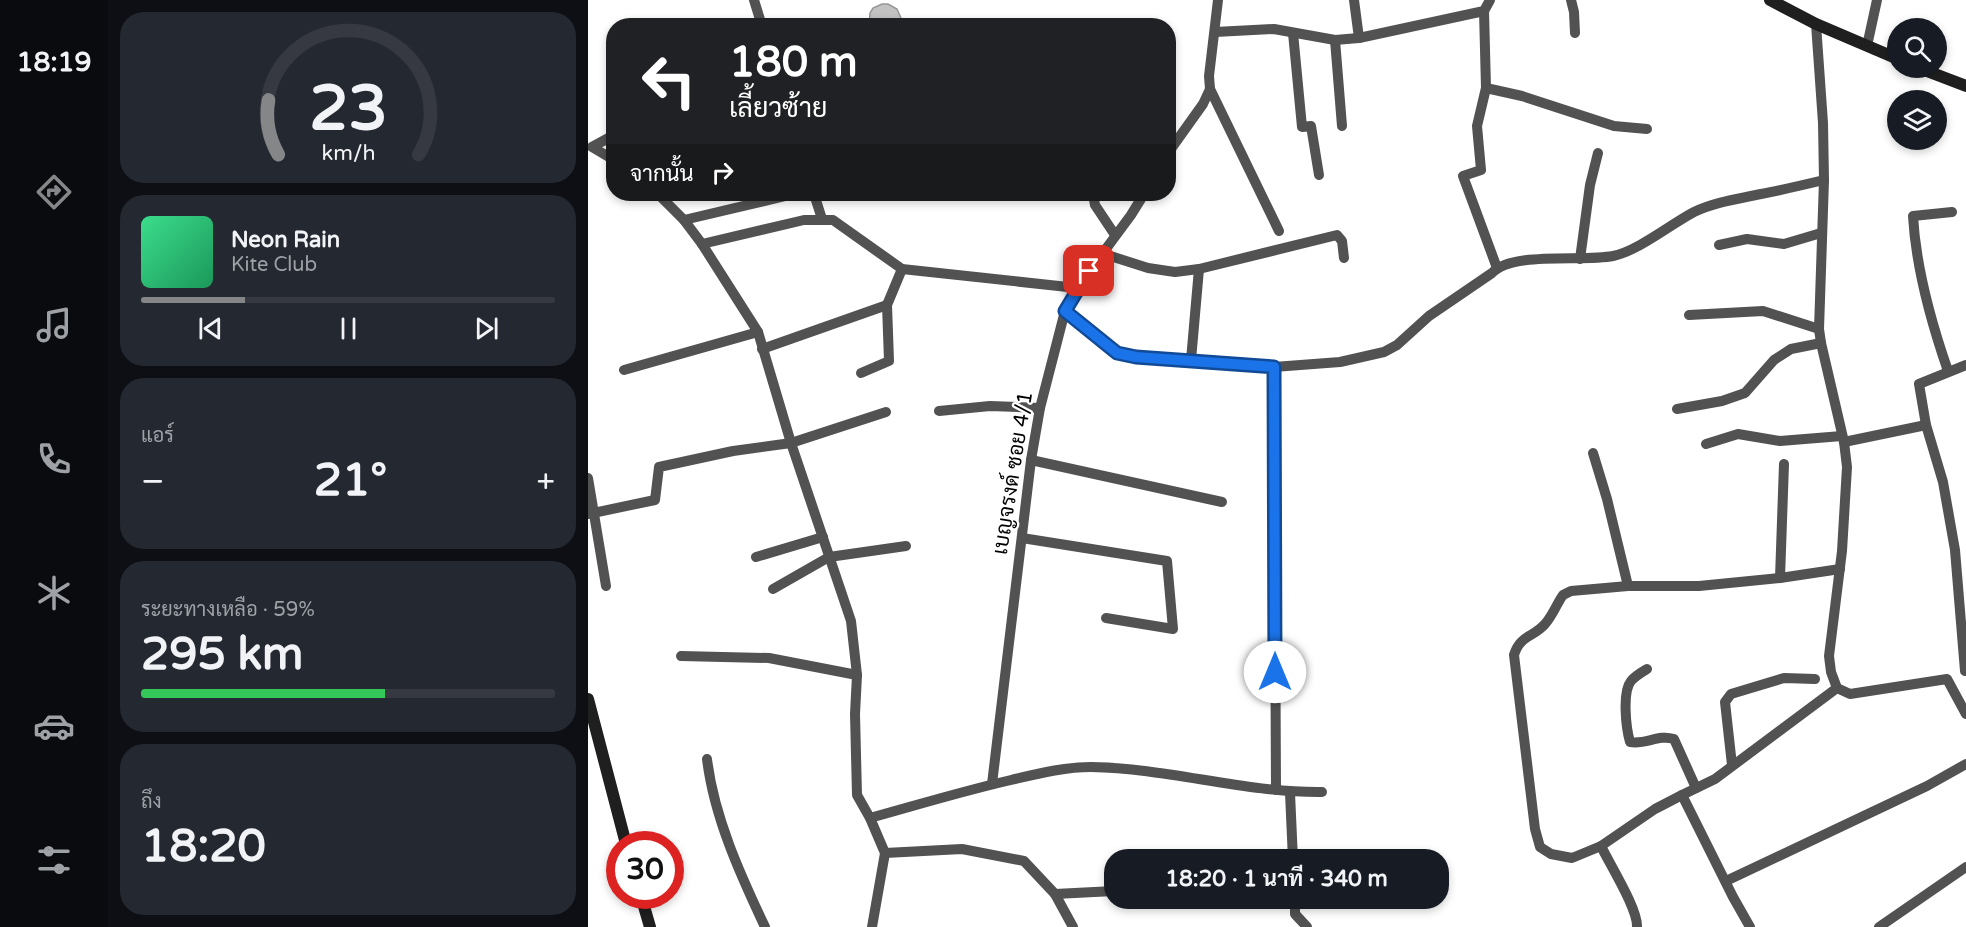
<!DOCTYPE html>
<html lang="th">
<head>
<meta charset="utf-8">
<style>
  :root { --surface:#171b24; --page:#242831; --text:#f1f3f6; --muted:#9ea1a6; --line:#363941; --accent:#858687 }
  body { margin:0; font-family:"Varela Round",Sarabun,sans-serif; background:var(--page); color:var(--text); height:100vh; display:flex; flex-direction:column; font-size:22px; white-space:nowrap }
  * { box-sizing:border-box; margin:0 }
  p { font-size:20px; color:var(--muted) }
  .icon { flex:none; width:33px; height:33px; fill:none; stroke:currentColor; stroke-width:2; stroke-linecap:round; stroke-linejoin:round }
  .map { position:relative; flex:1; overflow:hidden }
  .drawer { display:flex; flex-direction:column; gap:12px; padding:12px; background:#0d0f14; width:480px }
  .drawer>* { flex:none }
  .banner { position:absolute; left:18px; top:18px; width:570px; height:183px; border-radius:24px; box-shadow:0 3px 9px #0003; background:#202124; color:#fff; overflow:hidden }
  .tools { position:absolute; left:1299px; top:18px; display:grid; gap:12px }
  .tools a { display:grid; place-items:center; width:60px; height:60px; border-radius:50%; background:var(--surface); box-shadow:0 3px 9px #0003; font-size:30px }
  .speed { position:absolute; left:18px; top:831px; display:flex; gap:12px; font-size:30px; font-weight:700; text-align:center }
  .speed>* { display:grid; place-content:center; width:78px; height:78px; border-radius:50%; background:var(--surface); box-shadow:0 3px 9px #0003; line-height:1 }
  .speed .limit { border:9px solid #d22; background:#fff; color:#111 }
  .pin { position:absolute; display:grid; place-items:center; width:51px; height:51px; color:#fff; margin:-26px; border-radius:12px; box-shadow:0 3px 9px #0006 }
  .me { position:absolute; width:66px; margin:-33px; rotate:0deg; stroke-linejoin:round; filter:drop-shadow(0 0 4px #0008) }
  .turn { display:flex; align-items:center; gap:21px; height:126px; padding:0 24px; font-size:27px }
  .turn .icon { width:78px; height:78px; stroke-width:2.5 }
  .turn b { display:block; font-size:42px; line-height:51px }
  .then { display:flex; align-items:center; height:57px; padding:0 24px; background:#0003; gap:12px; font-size:22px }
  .big { font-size:45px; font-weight:700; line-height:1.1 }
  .drawer .widget { flex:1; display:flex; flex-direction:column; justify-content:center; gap:9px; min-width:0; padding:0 21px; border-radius:24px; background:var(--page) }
  .drawer .dial { align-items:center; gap:0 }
  .dial svg { height:156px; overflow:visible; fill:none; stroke:var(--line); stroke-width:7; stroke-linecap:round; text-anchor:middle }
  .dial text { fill:var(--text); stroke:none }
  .song { display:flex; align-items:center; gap:18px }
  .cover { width:72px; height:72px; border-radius:9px; background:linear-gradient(135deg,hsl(150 70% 55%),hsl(150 70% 35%)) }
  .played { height:6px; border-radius:3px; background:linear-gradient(90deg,var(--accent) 25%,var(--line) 25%) }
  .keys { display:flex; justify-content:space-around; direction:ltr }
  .heat { display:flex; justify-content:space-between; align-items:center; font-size:33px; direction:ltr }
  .charge { height:9px; border-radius:4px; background:linear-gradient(90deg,#34c759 59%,var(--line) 0) }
  .trip { position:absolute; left:516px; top:849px; width:345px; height:60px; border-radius:24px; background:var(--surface); box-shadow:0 3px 9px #0003; font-weight:700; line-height:60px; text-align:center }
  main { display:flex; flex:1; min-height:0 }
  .tab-bar { display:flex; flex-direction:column; width:108px; justify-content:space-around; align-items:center; background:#090b0e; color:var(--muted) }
  .tab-bar .icon { width:42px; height:42px }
  .tab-bar .on { color:var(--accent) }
  .tab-bar b { font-size:27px; color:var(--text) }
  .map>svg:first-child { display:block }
  .building { fill:#c2c2c2; stroke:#969696; stroke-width:1.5 }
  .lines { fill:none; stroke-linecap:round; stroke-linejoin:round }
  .street { stroke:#525252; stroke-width:10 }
  .secondary { stroke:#1f1f1f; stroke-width:12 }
  .route-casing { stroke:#114b97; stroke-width:15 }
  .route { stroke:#1a73e8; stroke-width:10 }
  .labels { text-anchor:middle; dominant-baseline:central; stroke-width:4.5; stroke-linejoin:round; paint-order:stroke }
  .street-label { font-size:21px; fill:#000; stroke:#fff }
</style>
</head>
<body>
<main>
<nav class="tab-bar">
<b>18:19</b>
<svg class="icon on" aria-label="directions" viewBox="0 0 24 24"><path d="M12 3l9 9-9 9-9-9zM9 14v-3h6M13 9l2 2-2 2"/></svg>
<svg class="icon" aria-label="music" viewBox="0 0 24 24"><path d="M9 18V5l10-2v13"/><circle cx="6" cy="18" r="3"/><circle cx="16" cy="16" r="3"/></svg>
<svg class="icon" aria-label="phone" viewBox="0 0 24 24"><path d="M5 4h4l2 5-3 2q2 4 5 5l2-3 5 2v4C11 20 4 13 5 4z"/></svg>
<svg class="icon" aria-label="climate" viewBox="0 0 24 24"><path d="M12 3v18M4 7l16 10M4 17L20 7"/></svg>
<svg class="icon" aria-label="car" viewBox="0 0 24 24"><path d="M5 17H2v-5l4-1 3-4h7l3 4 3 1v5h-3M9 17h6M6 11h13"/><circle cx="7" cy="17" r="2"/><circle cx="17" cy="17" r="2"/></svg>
<svg class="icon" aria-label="filters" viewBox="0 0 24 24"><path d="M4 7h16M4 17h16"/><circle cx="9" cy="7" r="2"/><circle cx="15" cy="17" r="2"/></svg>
</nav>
<section class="drawer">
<div class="widget dial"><svg viewBox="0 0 100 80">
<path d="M14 69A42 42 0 1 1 86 69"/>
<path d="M14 69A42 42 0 0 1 9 41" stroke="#858687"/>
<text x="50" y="56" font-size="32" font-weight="700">23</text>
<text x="50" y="72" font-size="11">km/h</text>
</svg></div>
<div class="widget">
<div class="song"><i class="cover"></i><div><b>Neon Rain</b><p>Kite Club</p></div></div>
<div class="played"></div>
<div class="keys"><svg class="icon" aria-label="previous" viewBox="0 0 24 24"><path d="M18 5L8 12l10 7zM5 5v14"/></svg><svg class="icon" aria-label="pause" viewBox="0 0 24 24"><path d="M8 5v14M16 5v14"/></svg><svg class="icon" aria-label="next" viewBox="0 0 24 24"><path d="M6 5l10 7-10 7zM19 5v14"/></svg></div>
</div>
<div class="widget"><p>แอร์</p>
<div class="heat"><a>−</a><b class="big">21°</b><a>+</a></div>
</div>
<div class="widget"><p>ระยะทางเหลือ · 59%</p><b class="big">295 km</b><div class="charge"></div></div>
<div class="widget"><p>ถึง</p><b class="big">18:20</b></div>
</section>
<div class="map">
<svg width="1378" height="927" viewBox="0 0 1378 927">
  <rect width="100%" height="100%" fill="#fff"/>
  <polygon class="building" points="294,4 300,4 309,9 313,18 312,26 281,26 282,13 285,8"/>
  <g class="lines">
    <g class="street">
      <polyline points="166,0 174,26"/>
      <polyline points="766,0 771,38"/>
      <polyline points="983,0 986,12 987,33"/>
      <polyline points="896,11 898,88 889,126 893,170 875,176 909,268"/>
      <polyline points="1228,24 1235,123 1236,180 1231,329 1233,343 1256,442 1259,467 1254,551 1241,656 1243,672 1249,688 1262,694 1359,679 1378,714"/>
      <polyline points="627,32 686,29 747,40 771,38 896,11 902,0"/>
      <polyline points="705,33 714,127 723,126 731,175"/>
      <polyline points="747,40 754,126"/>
      <polyline points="1279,46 1289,0"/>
      <polyline points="898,88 934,96 1026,126 1059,129"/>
      <polyline points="622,89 691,231"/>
      <polyline points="26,135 4,147 26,160"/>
      <polyline points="580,153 615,104 622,89 621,76 630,0"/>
      <polyline points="70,194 96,220 114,244 170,332 203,443 263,621 269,675 267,714 269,795 282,818 297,853 284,927"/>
      <polyline points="226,194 234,219"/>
      <polyline points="505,194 507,205 527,235"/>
      <polyline points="96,220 206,194"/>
      <polyline points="114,244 216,220 245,220 314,269 489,288"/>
      <polyline points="1131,245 1159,239 1196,244 1233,233"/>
      <polyline points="513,253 560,268 587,272 611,269 749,235 754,241 756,258"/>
      <polyline points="992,259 1002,185 1010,153"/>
      <path d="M 477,311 L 529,353 L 548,357 L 686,367 L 752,362 L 796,352 L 809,345 L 841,316 L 904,273 C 924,251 995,262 1025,256 C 1050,251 1083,224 1106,212 C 1127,202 1150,199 1173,194 C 1194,190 1215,185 1236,180"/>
      <polyline points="1101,315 1175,311 1231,329"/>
      <polyline points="174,349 299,305"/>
      <polyline points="603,360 611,269"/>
      <polyline points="686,367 688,790"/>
      <polyline points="36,370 170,332"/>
      <path d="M 1360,371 C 1343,322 1328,269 1325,216 L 1364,212"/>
      <polyline points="273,373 301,361 299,305 314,269"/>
      <polyline points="1089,409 1134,401 1157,393 1186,360 1203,349 1233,343"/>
      <polyline points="351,411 402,406 452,408"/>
      <polyline points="1256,442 1338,425"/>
      <polyline points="1118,444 1150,434 1192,441 1254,436"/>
      <polyline points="1005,453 1019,499 1040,586"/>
      <polyline points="443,460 634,502"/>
      <polyline points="0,478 18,586"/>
      <polyline points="0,514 67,500 71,467 145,451 203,443 298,412"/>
      <polyline points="434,538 579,561 585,629 518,618"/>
      <polyline points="168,557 235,537"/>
      <polyline points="1192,578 1196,464"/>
      <polyline points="185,589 241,557 318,546"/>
      <polyline points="93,656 181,658 269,675"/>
      <path d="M 1059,669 C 1054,672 1047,676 1043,681 C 1034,692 1038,728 1042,742 C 1058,745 1070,734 1086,739 L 1108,788"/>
      <polyline points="1377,671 1367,550 1355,482 1338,425 1331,384 1378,365"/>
      <path d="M 119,759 C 126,817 152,874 177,927"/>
      <polyline points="1144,765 1137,702 1143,694 1196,678 1227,679"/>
      <polyline points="404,784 443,460 452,408 477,311 489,288 543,215 556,194"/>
      <polyline points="702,793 705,860"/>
      <path d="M 1094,795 L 1067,809 L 1013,846 L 984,858 L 963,854 L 952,847 L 947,829 L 926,655 C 932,635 946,637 957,624 C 965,615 968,605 975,595 L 983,591 L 1040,586 L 1111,586 L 1192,578 L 1252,569"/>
      <path d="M 282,818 C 329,805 375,791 423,780 C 449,774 476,767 503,767 C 581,768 656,793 734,792"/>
      <path d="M 1013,846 C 1022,865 1050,909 1049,927"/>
      <polyline points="297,853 374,849 436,861 467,894 485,927"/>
      <polyline points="1138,881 1339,786 1378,764"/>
      <polyline points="467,894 526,891"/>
      <polyline points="707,898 707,914 719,927"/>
      <polyline points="1162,927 1145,897 1094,795 1127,779 1249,688"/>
      <polyline points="1291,927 1378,867"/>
    </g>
    <g class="secondary">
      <polyline points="1182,0 1228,24 1310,59"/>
      <polyline points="1331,68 1378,86"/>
      <polyline points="0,699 38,844"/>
      <polyline points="53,896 62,927"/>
    </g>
  </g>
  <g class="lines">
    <g class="route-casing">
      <polyline id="route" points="501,271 477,311 529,353 548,357 686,367 687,672"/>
    </g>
    <use href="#route" class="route"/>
  </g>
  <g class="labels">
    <g class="street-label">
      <text transform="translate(425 473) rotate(-81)">เบญจรงด์ ซอย 4/1</text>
    </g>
  </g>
</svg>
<div class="tools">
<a><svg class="icon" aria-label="search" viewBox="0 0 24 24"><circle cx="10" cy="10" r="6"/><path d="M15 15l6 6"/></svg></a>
<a><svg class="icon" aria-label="layers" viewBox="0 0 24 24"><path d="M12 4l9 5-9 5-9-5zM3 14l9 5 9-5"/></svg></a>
</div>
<div class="speed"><div class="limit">30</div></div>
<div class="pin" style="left:501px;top:271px;background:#d93025"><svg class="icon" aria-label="arrive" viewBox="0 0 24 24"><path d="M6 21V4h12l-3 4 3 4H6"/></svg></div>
<svg class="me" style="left:687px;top:672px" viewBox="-20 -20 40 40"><circle r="19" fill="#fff"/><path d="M0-13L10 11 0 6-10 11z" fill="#1a73e8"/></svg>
<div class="trip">18:20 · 1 นาที · 340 m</div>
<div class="banner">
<div class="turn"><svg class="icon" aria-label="left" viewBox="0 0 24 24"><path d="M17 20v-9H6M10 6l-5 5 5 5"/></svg><div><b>180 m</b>เลี้ยวซ้าย</div></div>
<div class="then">จากนั้น<svg class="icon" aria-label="right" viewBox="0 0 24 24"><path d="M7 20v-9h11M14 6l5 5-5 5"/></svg></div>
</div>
</div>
</main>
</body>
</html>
